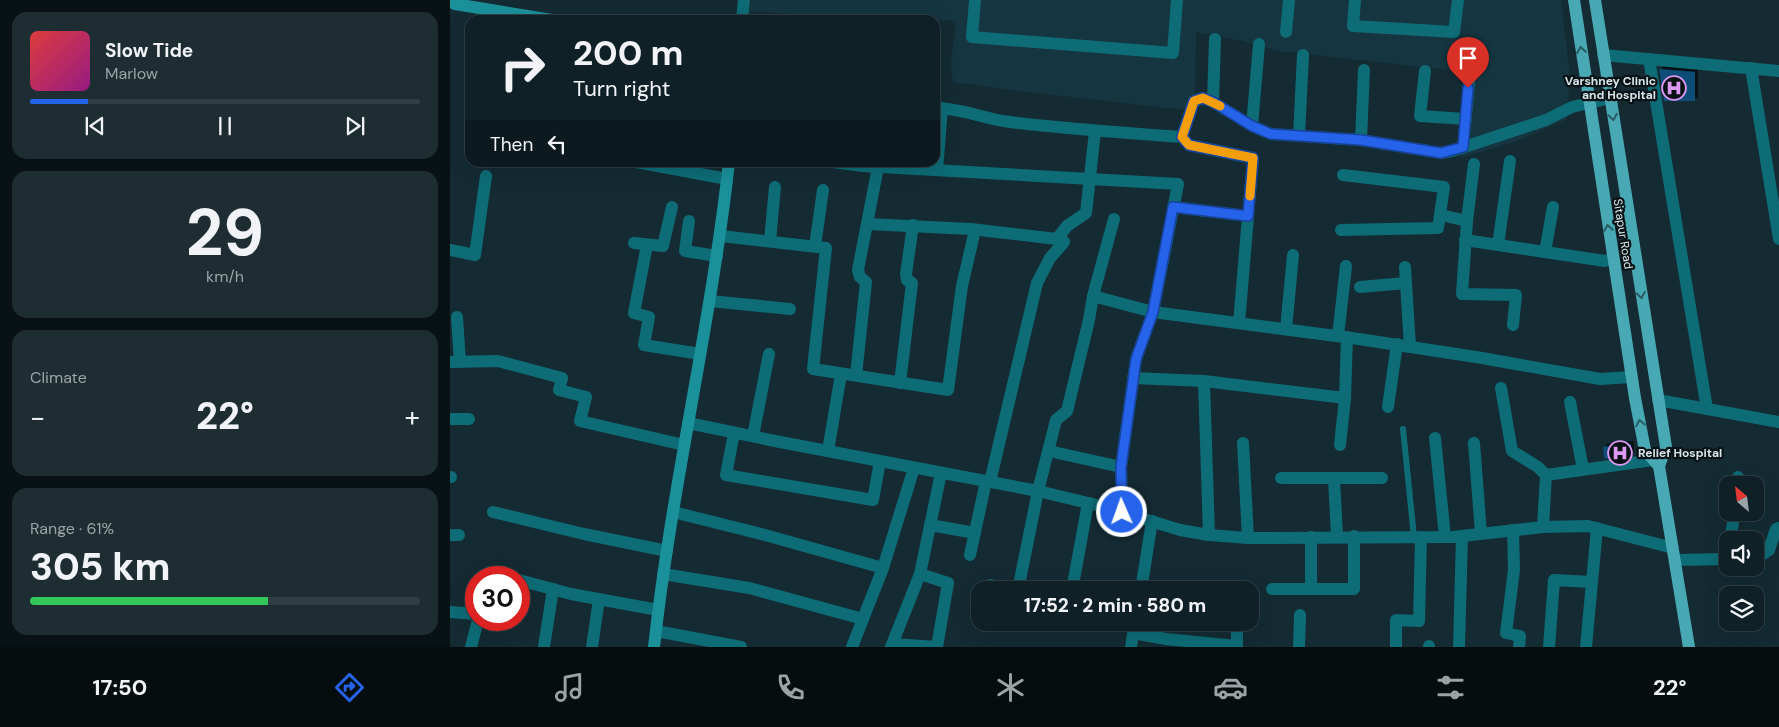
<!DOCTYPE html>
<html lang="en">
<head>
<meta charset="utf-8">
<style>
  :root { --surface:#0f2026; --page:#1d2d32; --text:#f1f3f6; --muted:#9ba3a7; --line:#2f3e43; --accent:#2563eb }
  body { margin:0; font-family:"DM Sans",sans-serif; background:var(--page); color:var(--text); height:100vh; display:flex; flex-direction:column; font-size:19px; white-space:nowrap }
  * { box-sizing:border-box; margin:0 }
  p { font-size:16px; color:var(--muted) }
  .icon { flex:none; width:28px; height:28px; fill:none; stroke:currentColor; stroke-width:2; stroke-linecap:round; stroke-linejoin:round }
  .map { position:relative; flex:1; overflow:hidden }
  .sheet { display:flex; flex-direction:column; gap:12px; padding:12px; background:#081215; width:450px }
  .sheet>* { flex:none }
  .hud { position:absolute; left:15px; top:15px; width:475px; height:152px; border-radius:15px; box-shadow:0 5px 20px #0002,0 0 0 1px var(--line); background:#0f2026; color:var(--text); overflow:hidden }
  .needle { width:32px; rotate:332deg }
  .fabs { position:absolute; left:1269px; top:476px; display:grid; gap:10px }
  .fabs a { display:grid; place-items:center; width:45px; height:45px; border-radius:10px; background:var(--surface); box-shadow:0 5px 20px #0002,0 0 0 1px var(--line); font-size:25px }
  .speed { position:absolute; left:15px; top:566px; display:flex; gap:10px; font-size:25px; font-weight:700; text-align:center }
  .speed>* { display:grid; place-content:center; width:65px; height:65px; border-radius:50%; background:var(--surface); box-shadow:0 5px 20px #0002,0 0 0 1px var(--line); line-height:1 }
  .speed .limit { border:8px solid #d22; background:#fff; color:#111 }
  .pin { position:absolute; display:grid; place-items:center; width:42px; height:42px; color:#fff; margin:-51px -21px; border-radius:50% 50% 50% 0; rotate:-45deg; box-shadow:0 0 5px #0007 }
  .pin .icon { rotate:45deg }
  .me { position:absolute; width:55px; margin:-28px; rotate:358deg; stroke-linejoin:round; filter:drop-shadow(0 0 4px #0008) }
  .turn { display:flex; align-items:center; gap:18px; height:105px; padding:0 25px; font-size:22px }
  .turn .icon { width:65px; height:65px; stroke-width:2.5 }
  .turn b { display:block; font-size:35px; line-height:42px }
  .then { display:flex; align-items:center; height:48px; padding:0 25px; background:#0003; gap:10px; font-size:19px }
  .big { font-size:38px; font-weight:800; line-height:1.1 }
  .sheet .widget { flex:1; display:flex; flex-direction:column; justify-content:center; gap:8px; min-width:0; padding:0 18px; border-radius:15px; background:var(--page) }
  .sheet .dial { align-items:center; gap:0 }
  .dial b { font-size:65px; line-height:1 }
  .song { display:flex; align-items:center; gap:15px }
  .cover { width:60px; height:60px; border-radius:8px; background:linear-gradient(135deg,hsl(0 70% 55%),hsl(310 70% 35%)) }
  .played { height:5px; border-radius:2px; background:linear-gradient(90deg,var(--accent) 15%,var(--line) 15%) }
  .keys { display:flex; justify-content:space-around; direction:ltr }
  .heat { display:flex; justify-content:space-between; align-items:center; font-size:28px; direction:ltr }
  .charge { height:8px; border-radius:4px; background:linear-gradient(90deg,#34c759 61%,var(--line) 0) }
  .trip { position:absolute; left:521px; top:581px; width:288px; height:50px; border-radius:15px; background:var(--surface); box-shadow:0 5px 20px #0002,0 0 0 1px var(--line); font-weight:800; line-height:50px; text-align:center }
  .tab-bar { display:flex; height:80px; justify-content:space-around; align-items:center; background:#060d0f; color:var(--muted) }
  .tab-bar .icon { width:35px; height:35px }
  .tab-bar .on { color:var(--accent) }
  .tab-bar b { font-size:22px; color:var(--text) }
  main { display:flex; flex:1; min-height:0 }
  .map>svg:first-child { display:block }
  .built { fill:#153540 }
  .building { fill:#074d77; filter:url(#shadow) }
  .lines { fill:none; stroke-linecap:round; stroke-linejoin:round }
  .lane { stroke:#0d6c76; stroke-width:6 }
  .street { stroke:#0d6c76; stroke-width:12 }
  .secondary { stroke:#1a909b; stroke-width:12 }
  .primary { stroke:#48a8b3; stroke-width:12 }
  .oneway { stroke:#285d64 }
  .route-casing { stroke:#184099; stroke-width:12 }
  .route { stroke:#2563eb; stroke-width:9 }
  .slow { stroke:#f59e0b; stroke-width:9 }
  .labels { text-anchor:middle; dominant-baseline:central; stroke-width:4.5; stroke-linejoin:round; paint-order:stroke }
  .poi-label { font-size:12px; font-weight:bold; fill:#d8e6eb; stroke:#081215; text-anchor:end }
  .street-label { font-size:12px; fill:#d8e6eb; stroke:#081215 }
</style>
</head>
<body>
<main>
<section class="sheet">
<div class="widget">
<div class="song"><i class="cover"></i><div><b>Slow Tide</b><p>Marlow</p></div></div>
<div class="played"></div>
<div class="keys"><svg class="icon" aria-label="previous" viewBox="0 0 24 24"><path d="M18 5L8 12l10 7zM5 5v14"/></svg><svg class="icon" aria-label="pause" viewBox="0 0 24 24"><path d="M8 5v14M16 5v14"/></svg><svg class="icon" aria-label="next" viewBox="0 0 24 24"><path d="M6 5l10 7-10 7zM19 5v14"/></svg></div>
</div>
<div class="widget dial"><b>29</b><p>km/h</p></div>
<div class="widget"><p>Climate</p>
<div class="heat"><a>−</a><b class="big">22°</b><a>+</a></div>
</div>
<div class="widget"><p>Range · 61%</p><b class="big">305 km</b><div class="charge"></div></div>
</section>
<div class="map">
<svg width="1329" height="647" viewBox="0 0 1329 647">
  <defs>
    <filter id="shadow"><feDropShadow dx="3" dy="-3" stdDeviation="0" flood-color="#0009"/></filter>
  </defs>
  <rect width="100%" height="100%" fill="#142b33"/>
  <polygon class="built" points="301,0 1111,0 1120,74 1117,119 1064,142 1010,158 1016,72 828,51 792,41 746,32 745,94 735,110 569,91 503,82 501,64 506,21 299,12"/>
  <g class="building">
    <polygon points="1209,69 1245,72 1245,101 1214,101"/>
    <polygon points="1181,444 1181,455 1154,459 1153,447"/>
  </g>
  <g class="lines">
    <polyline class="lane" points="953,429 964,537"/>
    <g class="street">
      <polyline points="525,0 522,37 723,53 727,0"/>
      <polyline points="905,0 903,26 1004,32 1008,0"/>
      <polyline points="292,20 294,0"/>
      <polyline points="836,32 839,0"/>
      <polyline points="1153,55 1329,71"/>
      <polyline points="1199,59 1257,409"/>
      <polyline points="1301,68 1329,239"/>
      <polyline points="975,71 970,116 1016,119"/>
      <polyline points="763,102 765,39"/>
      <path d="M 485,108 C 511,108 535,119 560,122 C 617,129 675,133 732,137 L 739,145 L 803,158 L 789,323"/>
      <polyline points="802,126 809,44"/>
      <polyline points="849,136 853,55"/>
      <polyline points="732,137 744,101 753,98 763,102 802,126 821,134 911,140 991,153 1002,151 1096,120 1122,107 1160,98"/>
      <polyline points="911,140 914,70"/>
      <polyline points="1013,147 1020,72"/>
      <polyline points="186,162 277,179"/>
      <polyline points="383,162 413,166 728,184 703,312 686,359 671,467 672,513"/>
      <polyline points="1024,164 1017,221 1012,294 1066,295 1063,325"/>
      <polyline points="487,170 492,108"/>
      <polyline points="723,207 798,216"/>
      <polyline points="991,215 1017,221"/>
      <polyline points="239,221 235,251 267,256"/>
      <polyline points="417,224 521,229 607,239 614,242 600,258 587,283 540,482"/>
      <polyline points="891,230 988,228 994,187 893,175"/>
      <polyline points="271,236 376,248 363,369 498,390 512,286 525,230"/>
      <polyline points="607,239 617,226 636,213 645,131"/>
      <polyline points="1015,240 1155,261 1163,258"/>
      <polyline points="320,241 325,187"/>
      <polyline points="184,243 213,246 222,207"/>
      <polyline points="197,245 184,313 199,317 194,345 250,354"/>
      <polyline points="1048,245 1060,161"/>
      <polyline points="365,246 373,190"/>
      <polyline points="0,250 25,255 36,176"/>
      <polyline points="1095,252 1103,207"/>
      <polyline points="955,267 960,347"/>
      <polyline points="910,287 956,283"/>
      <polyline points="643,296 703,312 909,339 1032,358 1150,379 1181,377"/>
      <polyline points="260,301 340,309"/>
      <polyline points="7,317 10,362"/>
      <polyline points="836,329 843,255"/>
      <polyline points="888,336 896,266"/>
      <polyline points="0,362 48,361 112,378 109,390 136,397 130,421 234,445"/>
      <polyline points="406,375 416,282 410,277 408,270 429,162"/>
      <polyline points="683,378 754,381 895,398"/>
      <polyline points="754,381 759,535"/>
      <polyline points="450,383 462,283 457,280 456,274 463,225"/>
      <polyline points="1051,388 1062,451 1088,467 1096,475"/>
      <polyline points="1208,400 1329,422"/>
      <polyline points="1120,402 1133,469"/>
      <polyline points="938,407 947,344"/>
      <polyline points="0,419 19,419"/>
      <polyline points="238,423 330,442 588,491 655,507 730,530 759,535 798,538 1003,537 1093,527 1096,475 1203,460"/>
      <polyline points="284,433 276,475 423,500 430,461"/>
      <polyline points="303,436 319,354"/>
      <polyline points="985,438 995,537"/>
      <polyline points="793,443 798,538"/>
      <polyline points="1024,443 1031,533"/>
      <polyline points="890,445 895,398 897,337"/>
      <polyline points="378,451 391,374"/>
      <polyline points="599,451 671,467"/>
      <polyline points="0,477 1,477"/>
      <polyline points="831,478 932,478"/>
      <polyline points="884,479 887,536"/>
      <polyline points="1286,485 1288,477"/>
      <polyline points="43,512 134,534 217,551"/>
      <polyline points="223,512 315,535 433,568"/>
      <polyline points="480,525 525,533"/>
      <polyline points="1093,527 1138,526 1223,548"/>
      <polyline points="1063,530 1064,570 1056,633 1070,636 1069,647"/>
      <polyline points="0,535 9,535"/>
      <polyline points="861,537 861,589"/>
      <polyline points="1280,540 1285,512"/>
      <polyline points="520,555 536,481"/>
      <polyline points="1305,555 1313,554 1319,550 1326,529 1329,528"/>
      <polyline points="1225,560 1278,559"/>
      <polyline points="213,574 299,588 413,619"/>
      <polyline points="470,574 498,583 487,647"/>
      <polyline points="37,578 39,572 59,578"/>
      <polyline points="69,580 121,594 208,610"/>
      <polyline points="541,585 563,590"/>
      <polyline points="822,589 904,589 904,536"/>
      <polyline points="568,590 588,491 606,420 617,411 639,320 643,296 664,219"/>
      <polyline points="622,590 638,503"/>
      <polyline points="691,590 702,521"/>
      <polyline points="0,612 26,614"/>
      <polyline points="206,631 291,647"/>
      <polyline points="683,633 716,639 787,646"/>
      <polyline points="443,644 487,647"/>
      <polyline points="21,647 28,620"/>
      <polyline points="94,647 103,589"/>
      <polyline points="142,647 149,599"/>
      <polyline points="402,647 433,568 464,468"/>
      <polyline points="441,647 470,574 491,473"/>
      <polyline points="681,647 685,622"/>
      <polyline points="787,647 787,622"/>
      <polyline points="849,647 850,615"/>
      <polyline points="946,647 946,620 969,621 971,537"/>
      <polyline points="979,647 979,646"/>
      <polyline points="1009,647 1012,536"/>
      <polyline points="1099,647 1104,580 1141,582"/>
      <polyline points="1136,647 1147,528"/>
    </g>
    <g class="secondary">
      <polyline points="0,1 5,4 102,20"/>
      <path d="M 204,647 C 222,484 261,325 279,162"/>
    </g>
    <g class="primary">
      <polyline points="1124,0 1185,398 1195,450 1209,466"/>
      <polyline points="1145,0 1216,447 1209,466 1239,647"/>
    </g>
  </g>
  <defs><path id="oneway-chevron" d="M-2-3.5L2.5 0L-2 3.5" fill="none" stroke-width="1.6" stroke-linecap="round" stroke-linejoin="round" transform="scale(1.25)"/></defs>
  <g class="oneway">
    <use href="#oneway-chevron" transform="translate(1131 50) rotate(-99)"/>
    <use href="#oneway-chevron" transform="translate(1163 117) rotate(81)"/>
    <use href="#oneway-chevron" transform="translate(1158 228) rotate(-99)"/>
    <use href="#oneway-chevron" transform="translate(1191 295) rotate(81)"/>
    <use href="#oneway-chevron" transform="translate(1190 423) rotate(-101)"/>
  </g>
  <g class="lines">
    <g class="route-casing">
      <polyline id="route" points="672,512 671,467 686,359 703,312 723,207 798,216 803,158 739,145 732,137 744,101 753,98 763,102 802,126 821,134 911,140 991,153 1013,147 1018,88"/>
    </g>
    <use href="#route" class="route"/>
    <polyline class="slow" points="770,106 753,98 744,101 732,137 739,145 803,158 800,196"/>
  </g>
  <defs>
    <g id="hospital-ring" transform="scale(1.25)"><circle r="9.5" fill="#081215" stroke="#de98f2" stroke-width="1.5"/><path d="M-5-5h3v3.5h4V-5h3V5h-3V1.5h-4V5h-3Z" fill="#de98f2"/></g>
  </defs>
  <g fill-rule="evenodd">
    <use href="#hospital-ring" x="1224" y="88"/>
    <use href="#hospital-ring" x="1170" y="453"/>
  </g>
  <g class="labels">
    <g class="poi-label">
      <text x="1206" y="81">Varshney Clinic<tspan x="1206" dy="14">and Hospital</tspan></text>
      <text x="1188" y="453" text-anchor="start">Relief Hospital</text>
    </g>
    <g class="street-label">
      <text transform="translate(1173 234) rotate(81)">Sitapur Road</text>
    </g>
  </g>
</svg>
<div class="fabs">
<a><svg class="needle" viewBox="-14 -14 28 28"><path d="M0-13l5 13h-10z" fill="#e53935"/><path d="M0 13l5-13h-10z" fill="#9ba3a7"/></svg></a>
<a><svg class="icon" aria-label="sound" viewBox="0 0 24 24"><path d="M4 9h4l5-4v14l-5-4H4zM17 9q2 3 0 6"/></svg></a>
<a><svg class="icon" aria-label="layers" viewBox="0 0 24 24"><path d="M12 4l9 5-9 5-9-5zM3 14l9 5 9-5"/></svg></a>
</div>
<div class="speed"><div class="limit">30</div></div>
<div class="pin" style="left:1018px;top:88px;background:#d93025"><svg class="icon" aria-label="arrive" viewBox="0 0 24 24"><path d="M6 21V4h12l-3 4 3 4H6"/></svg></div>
<svg class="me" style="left:672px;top:512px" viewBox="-20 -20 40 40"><circle r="17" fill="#2563eb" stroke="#fff" stroke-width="3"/><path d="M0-11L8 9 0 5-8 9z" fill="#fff"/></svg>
<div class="trip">17:52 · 2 min · 580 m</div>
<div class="hud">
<div class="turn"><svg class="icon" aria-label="right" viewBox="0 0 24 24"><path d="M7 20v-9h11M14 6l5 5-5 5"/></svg><div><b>200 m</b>Turn right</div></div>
<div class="then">Then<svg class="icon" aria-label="left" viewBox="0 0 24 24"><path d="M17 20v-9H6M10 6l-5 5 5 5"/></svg></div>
</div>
</div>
</main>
<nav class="tab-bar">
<b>17:50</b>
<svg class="icon on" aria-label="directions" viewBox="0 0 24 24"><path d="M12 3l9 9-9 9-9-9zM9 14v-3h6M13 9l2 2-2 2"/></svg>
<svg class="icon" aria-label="music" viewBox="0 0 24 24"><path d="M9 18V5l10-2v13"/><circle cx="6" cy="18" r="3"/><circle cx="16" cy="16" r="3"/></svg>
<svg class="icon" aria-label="phone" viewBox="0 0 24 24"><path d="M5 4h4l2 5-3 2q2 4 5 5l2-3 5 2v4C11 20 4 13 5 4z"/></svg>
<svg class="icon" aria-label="climate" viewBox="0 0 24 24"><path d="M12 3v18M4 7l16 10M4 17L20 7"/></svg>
<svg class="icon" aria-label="car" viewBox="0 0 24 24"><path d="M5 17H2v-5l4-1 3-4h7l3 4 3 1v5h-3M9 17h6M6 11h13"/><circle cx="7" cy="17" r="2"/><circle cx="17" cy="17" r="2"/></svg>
<svg class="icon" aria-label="filters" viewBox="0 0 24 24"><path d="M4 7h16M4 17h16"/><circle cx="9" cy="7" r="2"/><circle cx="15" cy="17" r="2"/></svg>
<b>22°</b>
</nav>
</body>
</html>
